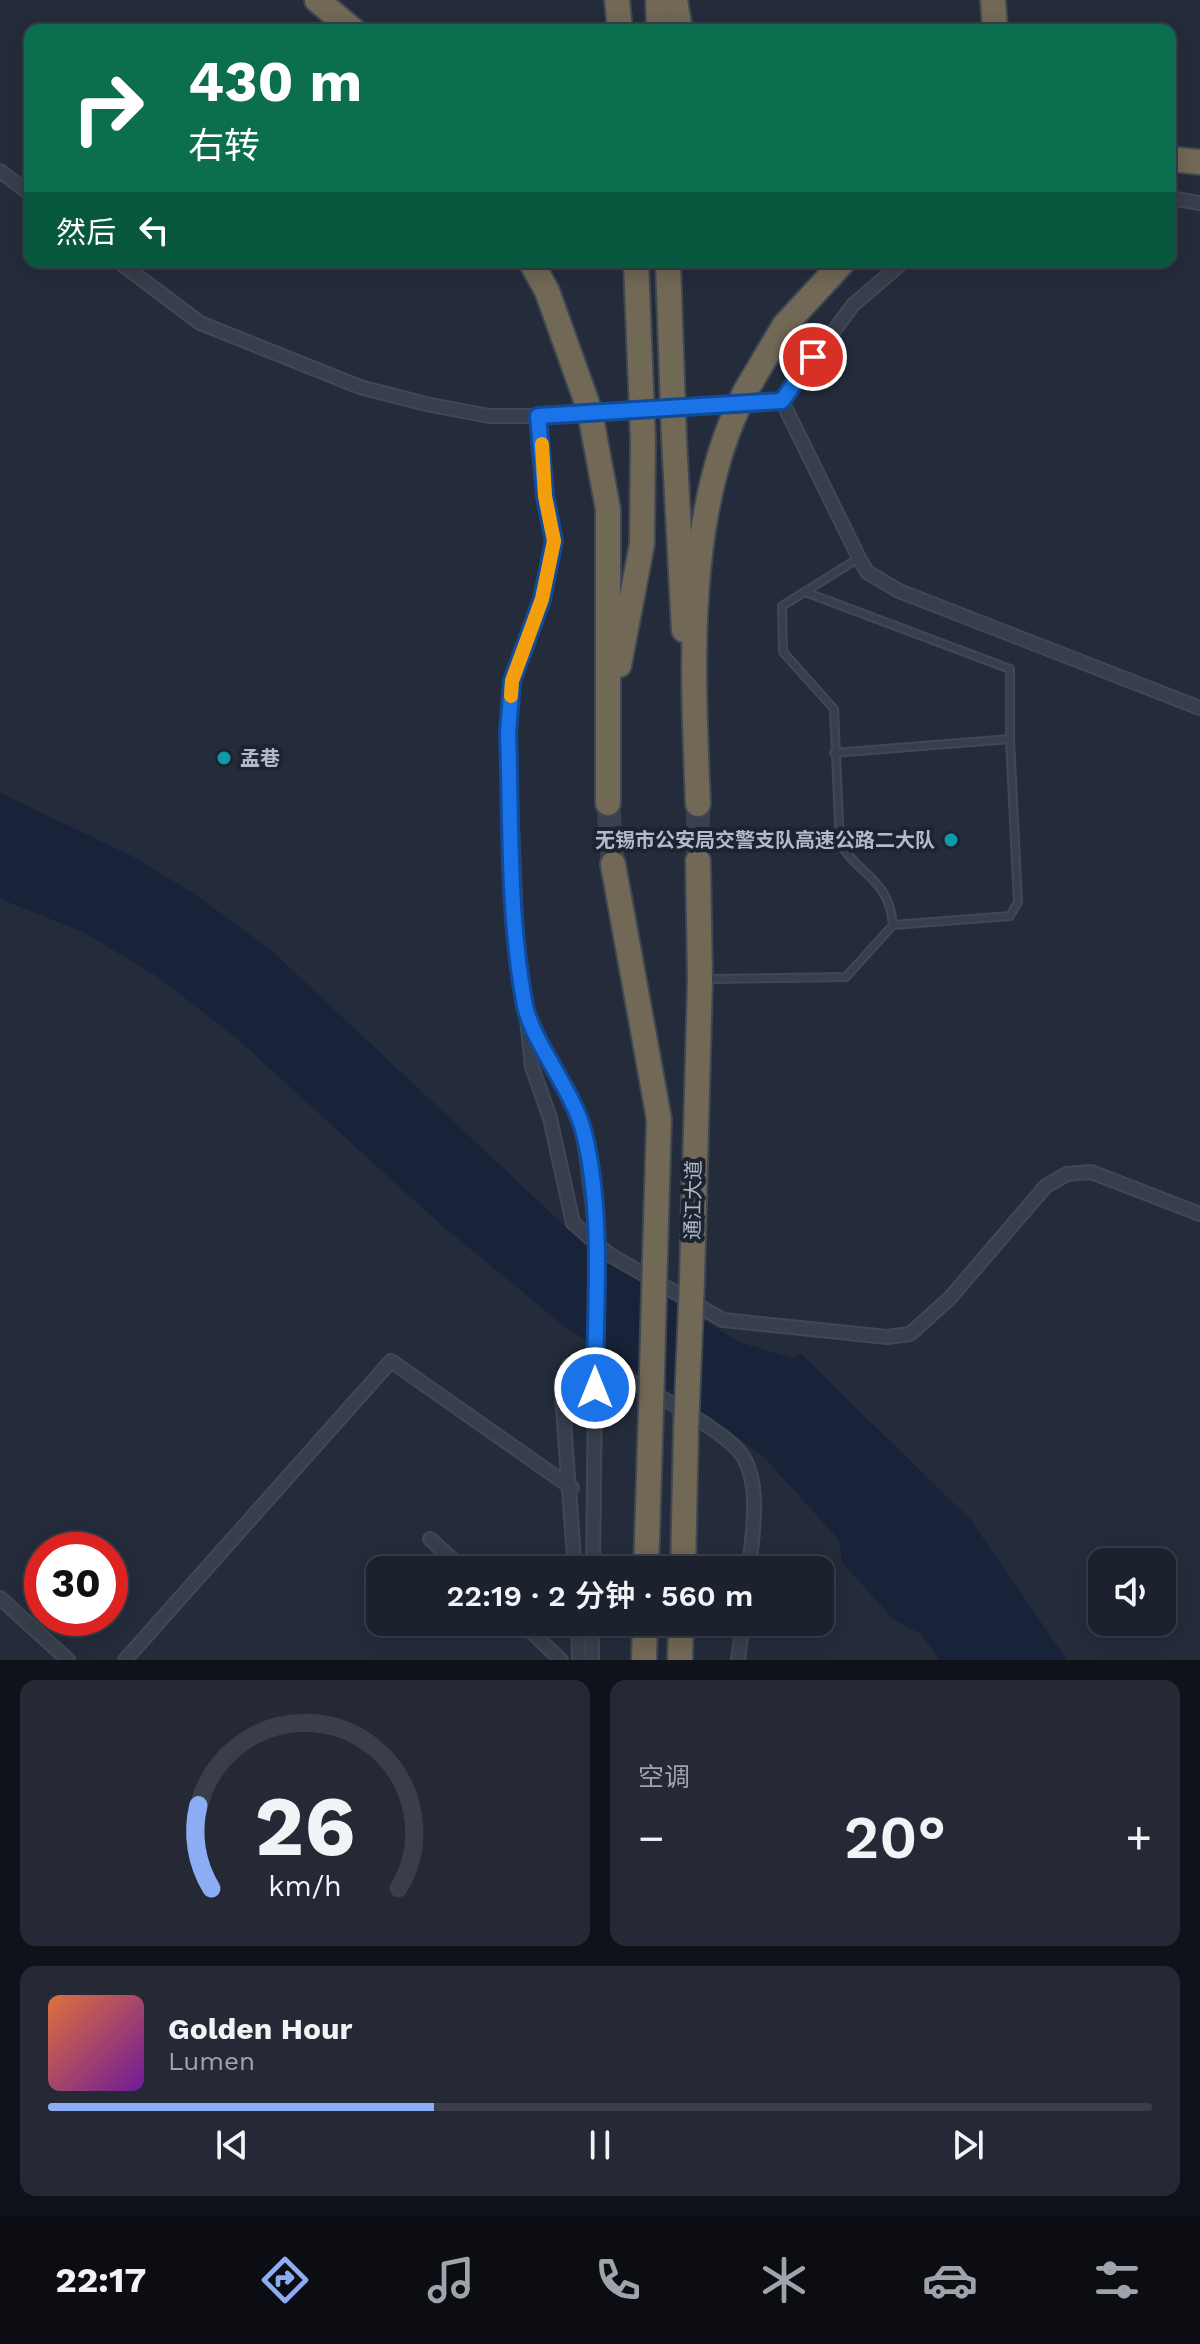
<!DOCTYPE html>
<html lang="zh">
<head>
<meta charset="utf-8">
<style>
  :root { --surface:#1b212d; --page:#242935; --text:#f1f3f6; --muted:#a0a3aa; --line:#393e49; --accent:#8cadf3 }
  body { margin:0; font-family:"Work Sans","Noto Sans SC",sans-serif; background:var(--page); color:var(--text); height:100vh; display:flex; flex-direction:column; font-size:30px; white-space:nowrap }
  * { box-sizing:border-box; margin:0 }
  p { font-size:26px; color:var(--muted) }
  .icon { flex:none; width:44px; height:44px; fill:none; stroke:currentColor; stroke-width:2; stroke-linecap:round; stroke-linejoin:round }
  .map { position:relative; height:1660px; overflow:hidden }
  .details { display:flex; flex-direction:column; gap:20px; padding:20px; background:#0f1219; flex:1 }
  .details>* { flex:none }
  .hud { position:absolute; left:24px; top:24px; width:1152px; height:244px; border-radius:16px; box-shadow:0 4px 20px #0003,0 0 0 2px var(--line); background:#0b6e4f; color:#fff; overflow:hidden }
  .buttons { position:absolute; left:1088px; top:1548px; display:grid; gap:16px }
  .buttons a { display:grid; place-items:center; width:88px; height:88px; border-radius:16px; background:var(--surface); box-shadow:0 4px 20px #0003,0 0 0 2px var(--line); font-size:40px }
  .speed { position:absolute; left:24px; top:1532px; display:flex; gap:16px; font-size:40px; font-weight:700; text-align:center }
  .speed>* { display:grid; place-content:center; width:104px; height:104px; border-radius:50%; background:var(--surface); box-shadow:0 4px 20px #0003,0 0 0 2px var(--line); line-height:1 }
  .speed .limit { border:12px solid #d22; background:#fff; color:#111 }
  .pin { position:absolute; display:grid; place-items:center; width:68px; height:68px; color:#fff; margin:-34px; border:4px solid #fff; border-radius:50%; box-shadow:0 2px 8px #0007 }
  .me { position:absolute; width:88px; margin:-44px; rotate:0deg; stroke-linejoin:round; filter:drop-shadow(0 0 6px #0008) }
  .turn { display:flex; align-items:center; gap:28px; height:168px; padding:0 32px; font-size:36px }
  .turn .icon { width:104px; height:104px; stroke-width:2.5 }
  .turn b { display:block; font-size:56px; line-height:68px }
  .then { display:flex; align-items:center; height:76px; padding:0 32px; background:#0003; gap:16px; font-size:30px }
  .big { font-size:60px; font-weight:600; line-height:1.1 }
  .details .card { flex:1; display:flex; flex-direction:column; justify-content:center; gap:12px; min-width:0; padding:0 28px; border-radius:16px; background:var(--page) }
  .details .dial { align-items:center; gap:0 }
  .dial svg { height:208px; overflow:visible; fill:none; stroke:var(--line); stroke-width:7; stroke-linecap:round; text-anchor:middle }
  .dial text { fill:var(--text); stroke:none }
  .song { display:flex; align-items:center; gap:24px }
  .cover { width:96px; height:96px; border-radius:12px; background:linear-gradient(135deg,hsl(20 70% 55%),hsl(280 70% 35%)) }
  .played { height:8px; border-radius:4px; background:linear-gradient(90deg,var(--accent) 35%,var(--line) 35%) }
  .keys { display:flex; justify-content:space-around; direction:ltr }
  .heat { display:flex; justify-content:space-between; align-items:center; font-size:44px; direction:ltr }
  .details .tiles { flex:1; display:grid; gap:20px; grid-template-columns:1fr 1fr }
  .card:last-child { grid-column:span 2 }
  .trip { position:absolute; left:366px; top:1556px; width:468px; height:80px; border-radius:16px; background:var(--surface); box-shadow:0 4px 20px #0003,0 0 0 2px var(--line); font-weight:600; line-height:80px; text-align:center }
  .tabs { display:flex; height:128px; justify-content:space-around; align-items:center; background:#0b0d12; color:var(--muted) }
  .tabs .icon { width:56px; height:56px }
  .tabs .active { color:var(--accent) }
  .tabs b { font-size:36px; color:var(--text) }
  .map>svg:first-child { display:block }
  .water { fill:#182339 }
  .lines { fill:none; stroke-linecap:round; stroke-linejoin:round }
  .highway-tunnel { stroke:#394151; stroke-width:24; stroke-dasharray:24 12; stroke-linecap:butt }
  .lane-casing { stroke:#414855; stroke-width:10 }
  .street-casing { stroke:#414855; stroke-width:16 }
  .highway-casing { stroke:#404754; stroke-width:28 }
  .lane { stroke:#383f4c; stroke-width:6 }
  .street { stroke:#383f4c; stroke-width:12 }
  .highway { stroke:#716855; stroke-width:24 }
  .street-bridge-casing { stroke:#414855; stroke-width:16; stroke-linecap:butt }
  .highway-bridge-casing { stroke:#404754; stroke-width:28; stroke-linecap:butt }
  .street-bridge { stroke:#383f4c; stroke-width:12 }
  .highway-bridge { stroke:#716855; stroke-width:24 }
  .route-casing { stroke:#114b97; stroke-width:20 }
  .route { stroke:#1a73e8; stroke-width:14 }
  .slow { stroke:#f59e0b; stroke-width:14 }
  .culture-dot { fill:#0f9aa8; stroke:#1d2431; stroke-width:3 }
  .labels { text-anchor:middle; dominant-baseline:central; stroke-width:8; stroke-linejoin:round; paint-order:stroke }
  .poi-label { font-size:20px; font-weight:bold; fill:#b3bac7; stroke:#1d2431; text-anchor:start }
  .street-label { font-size:20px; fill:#b3bac7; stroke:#1d2431 }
</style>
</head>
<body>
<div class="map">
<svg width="1200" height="1660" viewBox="0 0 1200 1660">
  <rect width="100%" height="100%" fill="#242c3c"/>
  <polygon class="water" points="0,793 132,856 193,893 272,951 585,1245 739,1342 792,1358 800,1353 970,1519 1067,1660 939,1660 921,1634 893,1619 842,1562 839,1540 763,1456 708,1416 565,1327 440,1224 234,1036 156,976 85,933 0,899"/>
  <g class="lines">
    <g class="highway-tunnel">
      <polyline points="608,803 613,864"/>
      <polyline points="698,804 698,861"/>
    </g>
    <g class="lane-casing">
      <g id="lane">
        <path d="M 859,558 L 782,606 L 783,652 L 834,709 L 840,844 C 861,877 889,879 893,925"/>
        <polyline points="805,592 1010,669 1010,739 834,753"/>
        <polyline points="707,979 846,977 893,925 1010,916 1018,902 1010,739"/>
      </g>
    </g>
    <g class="street-casing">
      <g id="street">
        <polyline points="0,171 30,194"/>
        <polyline points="1170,198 1200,203"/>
        <polyline points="119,262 200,323 360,387 426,404 489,416 538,416 782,401"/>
        <polyline points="903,262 853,305 782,401 859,558 867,572 899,591 1200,708"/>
        <polyline points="538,416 545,496 554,541 542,599 512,681 508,732 517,944 526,1010 583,1129 595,1224"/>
        <polyline points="526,1010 532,1067 550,1118 573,1223 610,1255 723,1320 887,1337 910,1334 950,1298 1046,1186 1067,1174 1091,1172 1200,1214"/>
        <polyline points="430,1539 464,1570"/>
        <path d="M 575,1570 L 561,1382 L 569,1365 L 585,1359 C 620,1375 722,1426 742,1455 C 762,1486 752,1535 749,1570"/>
        <polyline points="593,1570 595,1388"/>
        <polyline points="0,1598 68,1660"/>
        <polyline points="521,1622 561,1660"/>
        <polyline points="578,1622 579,1660"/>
        <polyline points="125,1660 391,1361 572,1488"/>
        <polyline points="592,1660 592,1622"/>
        <polyline points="738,1660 743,1622"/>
      </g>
    </g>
    <g class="highway-casing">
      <g id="highway">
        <polyline points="317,0 353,30"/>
        <polyline points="617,0 620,30"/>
        <polyline points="658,0 659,30"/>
        <polyline points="675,0 680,30"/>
        <polyline points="993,0 995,30"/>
        <polyline points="1170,159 1200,162"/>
        <polyline points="531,262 547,291 586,400"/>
        <polyline points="745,392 784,326 843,262"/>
        <polyline points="591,418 608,509 608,803"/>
        <polyline points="674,438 684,630"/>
        <polyline points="619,665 642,544 643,440"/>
        <path d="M 698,804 C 693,677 684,528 737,409"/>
        <polyline points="613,864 659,1119 655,1257"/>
        <polyline points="692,1280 700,979 698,861"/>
        <polyline points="646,1570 651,1410"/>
        <polyline points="683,1570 686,1429"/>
        <polyline points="644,1660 645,1622"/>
        <polyline points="680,1660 681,1622"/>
      </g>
    </g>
    <use href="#lane" class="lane"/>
    <use href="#street" class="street"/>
    <use href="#highway" class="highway"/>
    <g class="street-bridge-casing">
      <polyline id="street-bridge" points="595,1388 595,1224"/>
    </g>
    <g class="highway-bridge-casing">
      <g id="highway-bridge">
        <polyline points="636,262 643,440"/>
        <polyline points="668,262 674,438"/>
        <polyline points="586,400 591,418"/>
        <polyline points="737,409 745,392"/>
        <polyline points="651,1410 655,1257"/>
        <polyline points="686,1429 692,1280"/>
      </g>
    </g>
    <use href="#street-bridge" class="street-bridge"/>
    <use href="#highway-bridge" class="highway-bridge"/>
  </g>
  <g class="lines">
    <g class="route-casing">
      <path id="route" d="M 595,1388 C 595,1304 604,1215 584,1133 C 574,1092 533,1043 525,1006 C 508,917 511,822 508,732 L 512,681 L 542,599 L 554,541 L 545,496 L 538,416 L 782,401 L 813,357"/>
    </g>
    <use href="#route" class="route"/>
    <polyline class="slow" points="511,696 512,681 542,599 554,541 545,496 542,444"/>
  </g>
  <g class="culture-dot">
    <circle cx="224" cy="758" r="8"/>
    <circle cx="951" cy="840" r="8"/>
  </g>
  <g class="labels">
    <g class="poi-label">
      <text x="240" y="758">孟巷</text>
      <text x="935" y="840" text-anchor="end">无锡市公安局交警支队高速公路二大队</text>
    </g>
    <g class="street-label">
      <text transform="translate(693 1200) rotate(-89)">通江大道</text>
    </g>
  </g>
</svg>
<div class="buttons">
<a><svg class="icon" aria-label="sound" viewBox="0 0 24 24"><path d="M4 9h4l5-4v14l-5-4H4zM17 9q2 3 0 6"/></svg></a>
</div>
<div class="speed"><div class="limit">30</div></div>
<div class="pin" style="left:813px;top:357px;background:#d93025"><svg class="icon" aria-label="arrive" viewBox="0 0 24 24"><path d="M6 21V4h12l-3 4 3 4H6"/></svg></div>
<svg class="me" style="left:595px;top:1388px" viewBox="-20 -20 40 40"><circle r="17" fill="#1a73e8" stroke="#fff" stroke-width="3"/><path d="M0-11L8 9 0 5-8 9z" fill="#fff"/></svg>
<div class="trip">22:19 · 2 分钟 · 560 m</div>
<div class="hud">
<div class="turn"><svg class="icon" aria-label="right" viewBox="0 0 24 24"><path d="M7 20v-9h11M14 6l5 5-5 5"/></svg><div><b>430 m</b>右转</div></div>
<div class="then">然后<svg class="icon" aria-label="left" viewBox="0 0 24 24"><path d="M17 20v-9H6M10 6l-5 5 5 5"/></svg></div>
</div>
</div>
<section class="details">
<div class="tiles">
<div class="card dial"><svg viewBox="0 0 100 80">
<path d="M14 69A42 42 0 1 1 86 69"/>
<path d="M14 69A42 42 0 0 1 9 37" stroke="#8cadf3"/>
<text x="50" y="56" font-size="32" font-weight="700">26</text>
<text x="50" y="72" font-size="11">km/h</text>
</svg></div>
<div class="card"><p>空调</p>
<div class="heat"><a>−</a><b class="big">20°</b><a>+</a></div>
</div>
<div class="card">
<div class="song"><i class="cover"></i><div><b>Golden Hour</b><p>Lumen</p></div></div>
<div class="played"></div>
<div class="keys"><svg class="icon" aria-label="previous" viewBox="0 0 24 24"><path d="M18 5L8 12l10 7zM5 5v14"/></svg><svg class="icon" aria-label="pause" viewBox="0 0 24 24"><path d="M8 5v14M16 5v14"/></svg><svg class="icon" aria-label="next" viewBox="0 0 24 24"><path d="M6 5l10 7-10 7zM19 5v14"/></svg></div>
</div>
</div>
</section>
<nav class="tabs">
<b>22:17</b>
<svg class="icon active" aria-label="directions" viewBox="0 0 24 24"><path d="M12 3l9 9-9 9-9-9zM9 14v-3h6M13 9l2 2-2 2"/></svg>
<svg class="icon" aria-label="music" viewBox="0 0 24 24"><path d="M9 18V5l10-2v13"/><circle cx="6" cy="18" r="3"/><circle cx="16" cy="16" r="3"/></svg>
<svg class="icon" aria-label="phone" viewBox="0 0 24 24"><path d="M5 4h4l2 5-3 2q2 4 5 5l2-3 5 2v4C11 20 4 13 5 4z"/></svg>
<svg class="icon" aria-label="climate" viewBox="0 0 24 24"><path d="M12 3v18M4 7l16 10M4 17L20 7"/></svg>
<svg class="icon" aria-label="car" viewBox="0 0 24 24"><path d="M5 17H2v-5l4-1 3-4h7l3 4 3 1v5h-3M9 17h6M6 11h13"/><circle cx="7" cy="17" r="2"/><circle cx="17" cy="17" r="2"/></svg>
<svg class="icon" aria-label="filters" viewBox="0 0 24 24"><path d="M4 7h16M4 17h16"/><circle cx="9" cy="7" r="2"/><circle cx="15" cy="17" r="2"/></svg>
</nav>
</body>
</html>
